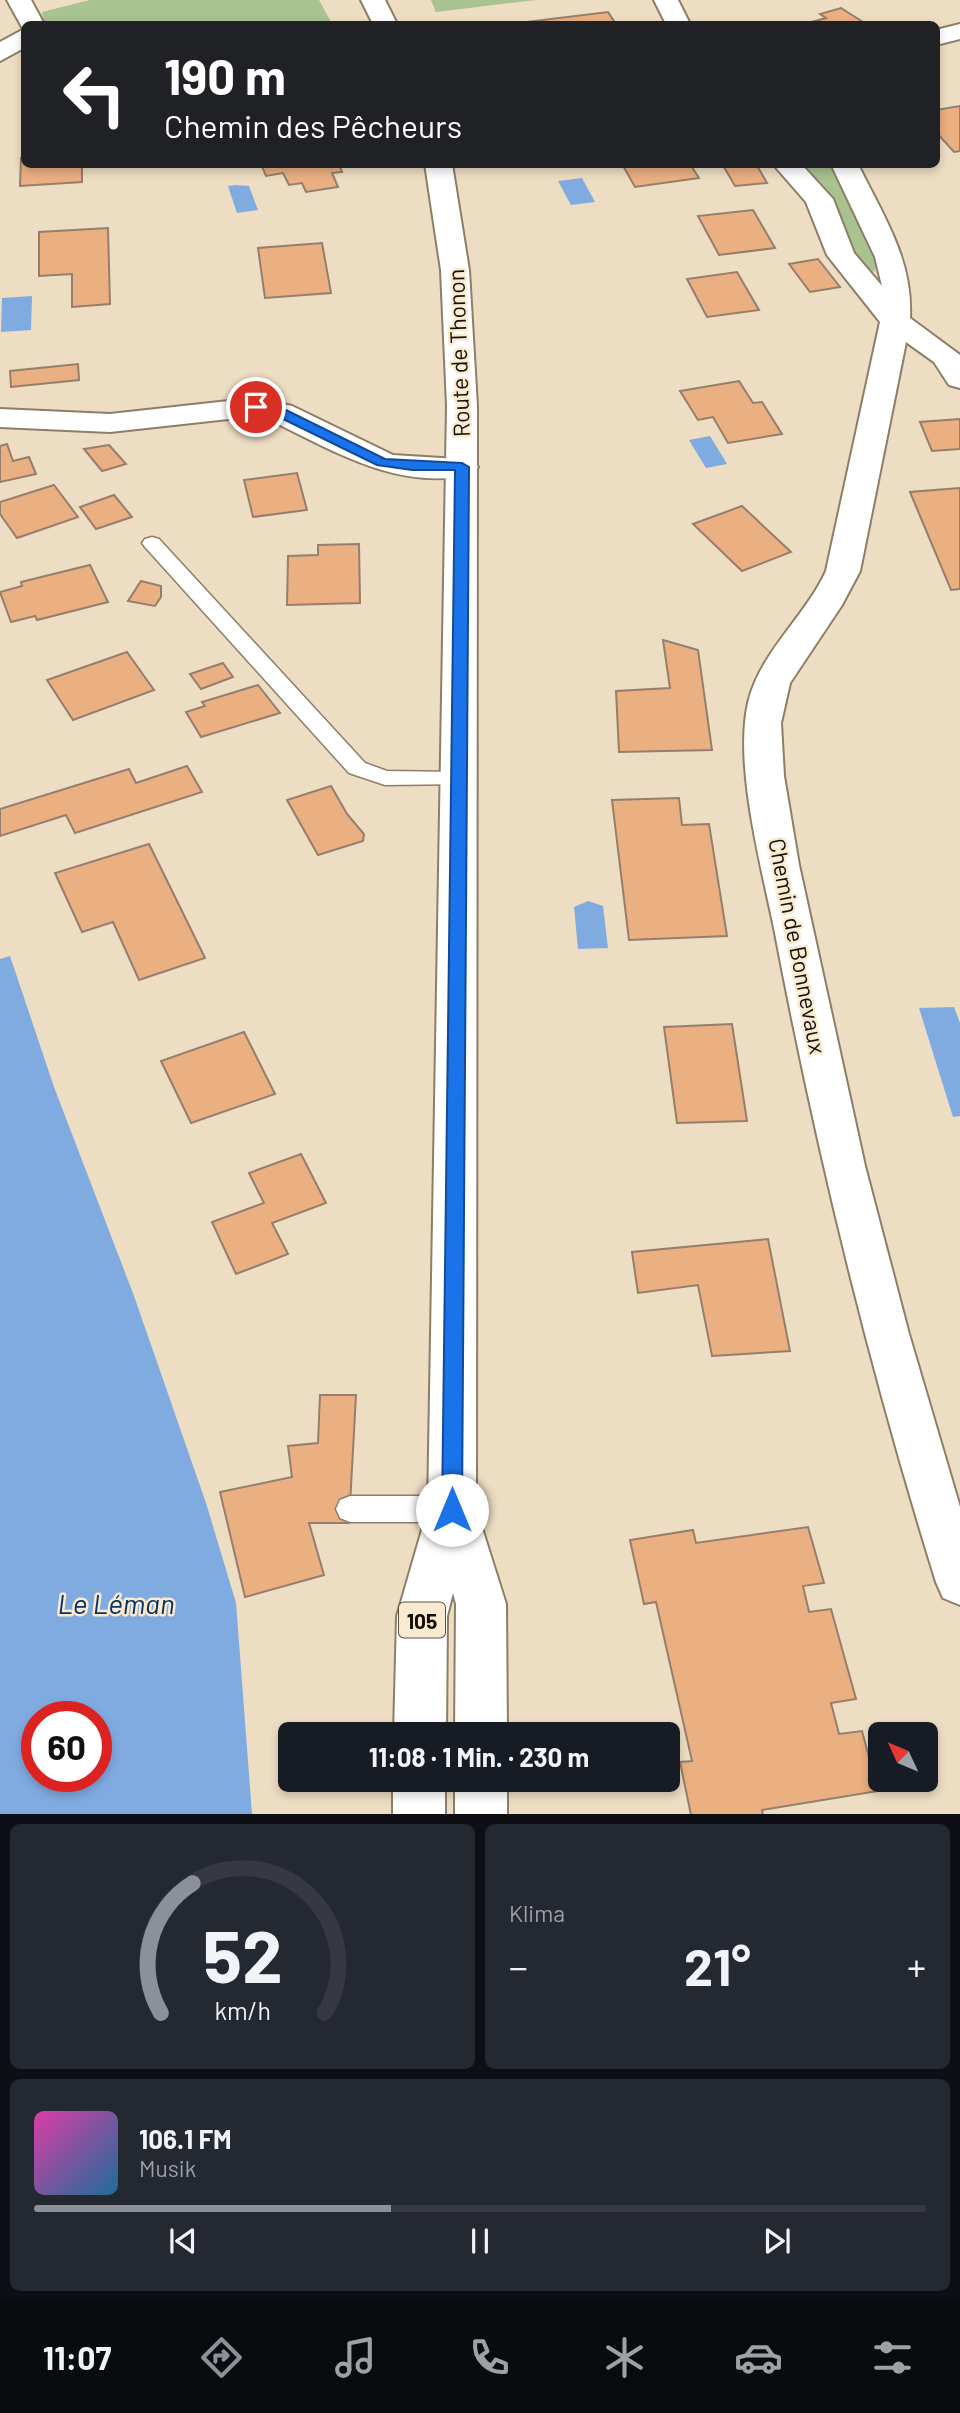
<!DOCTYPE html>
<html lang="de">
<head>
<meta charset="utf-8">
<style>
  :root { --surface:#171b24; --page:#242831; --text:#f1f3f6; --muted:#9ea1a6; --line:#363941; --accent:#8c9099 }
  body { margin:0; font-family:Barlow,sans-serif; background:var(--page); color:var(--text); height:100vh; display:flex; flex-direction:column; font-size:26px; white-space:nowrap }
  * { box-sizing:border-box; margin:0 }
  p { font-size:23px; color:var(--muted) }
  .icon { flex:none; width:38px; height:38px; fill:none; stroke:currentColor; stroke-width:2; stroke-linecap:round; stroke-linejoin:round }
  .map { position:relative; height:1814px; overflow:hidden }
  .details { display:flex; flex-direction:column; gap:10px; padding:10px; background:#0d0f14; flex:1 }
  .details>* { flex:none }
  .guide { position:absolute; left:21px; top:21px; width:919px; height:147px; border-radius:10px; box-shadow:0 4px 10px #0003; background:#202124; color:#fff; overflow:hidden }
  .needle { width:46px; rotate:314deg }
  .buttons { position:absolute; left:868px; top:1722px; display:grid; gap:14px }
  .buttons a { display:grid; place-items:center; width:70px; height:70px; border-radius:10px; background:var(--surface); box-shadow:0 4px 10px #0003; font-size:35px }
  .speed { position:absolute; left:21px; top:1701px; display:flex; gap:14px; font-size:35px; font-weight:700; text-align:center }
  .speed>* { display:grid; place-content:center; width:91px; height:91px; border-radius:50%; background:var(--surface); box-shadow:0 4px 10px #0003; line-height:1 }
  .speed .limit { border:10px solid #d22; background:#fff; color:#111 }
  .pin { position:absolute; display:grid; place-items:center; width:60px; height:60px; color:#fff; margin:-30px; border:4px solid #fff; border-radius:50%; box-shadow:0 2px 7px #0007 }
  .me { position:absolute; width:77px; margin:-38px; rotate:0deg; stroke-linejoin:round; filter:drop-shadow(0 0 5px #0008) }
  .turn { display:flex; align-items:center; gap:24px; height:147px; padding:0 28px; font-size:32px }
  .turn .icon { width:91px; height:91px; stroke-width:2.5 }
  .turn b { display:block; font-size:49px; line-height:60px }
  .big { font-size:52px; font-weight:700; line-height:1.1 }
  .details .tile { flex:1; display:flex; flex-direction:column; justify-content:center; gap:10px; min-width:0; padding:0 24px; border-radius:10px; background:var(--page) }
  .details .dial { align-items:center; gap:0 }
  .dial svg { height:182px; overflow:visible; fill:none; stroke:var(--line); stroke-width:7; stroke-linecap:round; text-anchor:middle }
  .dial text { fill:var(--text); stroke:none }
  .song { display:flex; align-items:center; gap:21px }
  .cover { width:84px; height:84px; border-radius:10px; background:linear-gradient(135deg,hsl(320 70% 55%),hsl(200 70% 35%)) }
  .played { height:7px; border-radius:4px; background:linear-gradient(90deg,var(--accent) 40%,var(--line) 40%) }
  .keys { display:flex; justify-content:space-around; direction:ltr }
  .heat { display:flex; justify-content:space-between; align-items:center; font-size:38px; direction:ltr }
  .details .tiles { flex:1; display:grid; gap:10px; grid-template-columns:1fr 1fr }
  .tile:last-child { grid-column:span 2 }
  .trip { position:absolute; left:278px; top:1722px; width:402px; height:70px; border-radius:10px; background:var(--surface); box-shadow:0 4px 10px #0003; font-weight:700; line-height:70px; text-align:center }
  .tabs { display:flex; height:112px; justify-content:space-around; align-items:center; background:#090b0e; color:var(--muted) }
  .tabs .icon { width:49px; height:49px }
  .tabs .selected { color:var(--accent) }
  .tabs b { font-size:32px; color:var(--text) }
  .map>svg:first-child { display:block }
  .green { fill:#a8c290 }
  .water { fill:#80abe1; fill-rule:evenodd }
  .building { fill:#ebb082; stroke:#957e6d; stroke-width:2 }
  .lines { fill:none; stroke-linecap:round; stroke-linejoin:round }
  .service-casing { stroke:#8d7e67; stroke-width:3 }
  .minor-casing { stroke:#8d7e67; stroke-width:4 }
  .primary-casing { stroke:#8d7e67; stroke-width:4 }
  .service { fill:#fff; fill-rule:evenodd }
  .minor { fill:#fff; fill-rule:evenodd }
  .primary { fill:#fff; fill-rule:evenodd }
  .route { fill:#1a73e8; stroke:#114b97; stroke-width:2 }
  .labels { text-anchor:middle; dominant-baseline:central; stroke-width:5; stroke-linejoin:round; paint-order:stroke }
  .shield { fill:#faead0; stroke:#5a5143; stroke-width:2 }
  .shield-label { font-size:21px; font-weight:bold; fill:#151007 }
  .street-label { font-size:23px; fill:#151007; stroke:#faead0 }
  .near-water-label { font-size:28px; font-style:italic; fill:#063364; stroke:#faead0 }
</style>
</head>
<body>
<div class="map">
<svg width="960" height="1815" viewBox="0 0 960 1815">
  <rect width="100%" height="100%" fill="#edddc3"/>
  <g class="green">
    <polygon points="90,0 319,0 332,24 44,24 42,12"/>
    <polygon points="431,0 536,0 436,12"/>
    <polygon points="800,165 830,165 876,263 875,272 865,269 857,258"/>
  </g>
  <g class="water">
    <polygon points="582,178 595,202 571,205 558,181"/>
    <polygon points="235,185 249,186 258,210 237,213 228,186"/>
    <polygon points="32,296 31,330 1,332 2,298"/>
    <polygon points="710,436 727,464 706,468 689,440"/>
    <polygon points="588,901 603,906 608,948 578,949 574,907"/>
    <path d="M 10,956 L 54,1087 L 134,1296 L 206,1503 L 236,1603 L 252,1814 L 0,1814 L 0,959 ZM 37,1717 L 96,1717 L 96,1776 L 37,1776 Z"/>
    <polygon points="954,1007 960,1023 960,1116 953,1117 919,1008"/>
  </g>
  <g class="building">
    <polygon points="841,8 866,24 804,24 826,18 820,14"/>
    <polygon points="608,12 616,24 510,24"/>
    <polygon points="960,106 960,151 954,152 936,132 936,110"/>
    <polygon points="21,158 24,158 24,164 82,164 82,182 20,186"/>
    <polygon points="261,164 339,164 342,172 332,173 338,187 306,192 302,183 289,185 283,173 266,176"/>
    <polygon points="622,164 690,164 699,178 635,187"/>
    <polygon points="756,164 767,183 735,186 724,167"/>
    <polygon points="753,210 775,248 719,255 698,216"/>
    <polygon points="108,228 110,304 72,307 72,274 39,276 39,232"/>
    <polygon points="322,243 331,293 265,298 258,248"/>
    <polygon points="818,259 840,287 810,292 789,264"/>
    <polygon points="737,272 759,310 707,317 687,279"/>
    <polygon points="78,364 79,380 11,387 10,371"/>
    <polygon points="739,381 753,403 762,402 782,434 728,443 713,417 698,420 680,391"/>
    <polygon points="960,419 960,449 932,451 920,422"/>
    <polygon points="7,444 13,461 29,457 36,474 0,482 0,446"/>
    <polygon points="109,445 126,464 102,471 84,449"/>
    <polygon points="297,473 307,510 253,517 244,480"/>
    <polygon points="54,485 78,517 17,538 0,514 0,502"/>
    <polygon points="960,488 960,589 951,590 910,492"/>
    <polygon points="114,495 132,517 96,529 80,507"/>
    <polygon points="742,506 791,552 742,571 693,524"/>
    <polygon points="359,544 360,603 287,605 288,556 318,555 318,545"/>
    <polygon points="90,565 108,602 37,620 35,616 11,622 0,592 22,586 21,582"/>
    <polygon points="141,581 161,586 161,597 155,606 128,601"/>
    <polygon points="663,640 698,650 712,750 619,752 616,691 670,688"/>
    <polygon points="127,652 154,690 73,720 47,680"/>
    <polygon points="223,663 233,677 201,689 190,674"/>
    <polygon points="258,685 280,713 201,737 186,712 205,706 202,702"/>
    <polygon points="187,766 202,792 75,833 66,815 0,836 0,809 129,769 136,783"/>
    <polygon points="331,786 347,814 364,834 363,841 318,855 287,800"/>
    <polygon points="679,798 682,825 709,824 727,936 629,940 612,800"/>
    <polygon points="149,844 205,958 139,980 113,922 82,932 55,873"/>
    <polygon points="732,1024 747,1121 677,1123 664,1027"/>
    <polygon points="244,1032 275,1094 191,1123 161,1061"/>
    <polygon points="301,1154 326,1203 272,1223 288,1254 236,1274 212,1222 264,1203 249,1173"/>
    <polygon points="768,1239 790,1351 712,1356 698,1285 638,1293 632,1252"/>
    <polygon points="320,1395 356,1395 349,1523 309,1523 324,1575 245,1597 220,1492 292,1477 288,1446 318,1443"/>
    <polygon points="808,1527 824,1583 803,1586 809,1612 831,1609 856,1699 831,1703 839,1734 862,1731 878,1791 762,1810 763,1815 691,1815 680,1762 692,1761 656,1602 644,1604 630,1540 693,1530 696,1543"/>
  </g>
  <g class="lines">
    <g class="service-casing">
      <g id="service">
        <polygon points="152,537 159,539 365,763 387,771 459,772 467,774 470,779 467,784 385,785 349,773 145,547 142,543 145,539"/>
        <polygon points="350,1496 452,1496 462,1500 466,1509 462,1518 452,1522 350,1522 340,1518 336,1509 340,1500"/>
      </g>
    </g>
    <g class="minor-casing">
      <g id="minor">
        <polygon points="7,0 31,0 44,24 24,24 23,29"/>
        <polygon points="654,0 678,0 690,24 666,24"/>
        <polygon points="960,24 960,39 936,45 936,30"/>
        <polygon points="24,29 24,48 0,61 0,42"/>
        <path d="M 773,164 L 801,164 L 833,199 L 854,253 L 882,286 L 875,257 L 831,164 L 858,164 C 883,216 913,259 910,318 L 960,355 L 960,388 L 949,385 L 934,362 L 906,342 L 860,571 L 842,605 L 790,683 L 781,723 L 784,776 L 799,865 L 865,1166 L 909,1334 L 960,1507 L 960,1605 L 943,1598 L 936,1582 C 869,1367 816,1149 774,928 C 761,865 734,765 748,703 C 760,652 805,617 826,571 L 880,322 L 827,255 L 806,202 Z"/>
        <path d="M 256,398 L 292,406 L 393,455 L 473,460 L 478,467 L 473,474 C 399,492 334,451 270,420 L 256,416 L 110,432 L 0,427 L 0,409 L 110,414 Z"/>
      </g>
    </g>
    <g class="primary-casing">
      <g id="primary">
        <polygon points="361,0 385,0 397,24 373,24"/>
        <polygon points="425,164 452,164 469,270 477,406 476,1509 506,1604 507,1734 455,1734 456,1604 453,1593 447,1616 446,1734 394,1734 397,1616 428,1509 447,406 441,270"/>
        <rect x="393" y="1780" width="52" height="35"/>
        <rect x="455" y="1780" width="52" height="35"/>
      </g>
    </g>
    <use href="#service" class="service"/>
    <use href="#minor" class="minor"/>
    <use href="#primary" class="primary"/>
  </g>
  <polygon class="route" points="256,404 286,410 385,459 462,463 469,467 462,1510 459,1516 452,1519 445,1516 442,1510 455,470 412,470 377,465 277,416 252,410 250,407"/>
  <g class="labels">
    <rect class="shield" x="399" y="1602.5" width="46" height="35" rx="5"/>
    <g class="shield-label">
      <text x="422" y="1620">105</text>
    </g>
    <g class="street-label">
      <text transform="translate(458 353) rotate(-92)">Route de Thonon</text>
      <text transform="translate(798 946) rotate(79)">Chemin de Bonnevaux</text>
    </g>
    <g class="near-water-label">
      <text x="116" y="1603">Le Léman</text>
    </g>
  </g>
</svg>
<div class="buttons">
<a><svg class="needle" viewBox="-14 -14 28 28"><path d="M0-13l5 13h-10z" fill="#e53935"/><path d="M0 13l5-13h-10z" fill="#9ea1a6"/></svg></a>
</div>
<div class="speed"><div class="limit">60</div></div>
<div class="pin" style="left:256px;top:407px;background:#d93025"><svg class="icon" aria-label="arrive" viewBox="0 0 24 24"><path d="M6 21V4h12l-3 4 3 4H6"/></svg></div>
<svg class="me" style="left:452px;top:1510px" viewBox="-20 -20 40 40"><circle r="19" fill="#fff"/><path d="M0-13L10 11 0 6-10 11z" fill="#1a73e8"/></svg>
<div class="trip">11:08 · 1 Min. · 230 m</div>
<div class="guide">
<div class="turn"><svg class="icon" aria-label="left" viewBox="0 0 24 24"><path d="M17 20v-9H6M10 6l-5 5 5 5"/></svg><div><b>190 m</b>Chemin des Pêcheurs</div></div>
</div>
</div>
<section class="details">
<div class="tiles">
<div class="tile dial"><svg viewBox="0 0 100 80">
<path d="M14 69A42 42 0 1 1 86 69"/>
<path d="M14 69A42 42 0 0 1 28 12" stroke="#8c9099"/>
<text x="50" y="56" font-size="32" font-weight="700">52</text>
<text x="50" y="72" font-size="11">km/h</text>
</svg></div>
<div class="tile"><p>Klima</p>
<div class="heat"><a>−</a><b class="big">21°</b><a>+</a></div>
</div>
<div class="tile">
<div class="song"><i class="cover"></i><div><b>106.1 FM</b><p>Musik</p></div></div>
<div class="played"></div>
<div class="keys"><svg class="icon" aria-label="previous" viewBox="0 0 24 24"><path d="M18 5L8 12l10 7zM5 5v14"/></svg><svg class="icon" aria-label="pause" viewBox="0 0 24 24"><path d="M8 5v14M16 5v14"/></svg><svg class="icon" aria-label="next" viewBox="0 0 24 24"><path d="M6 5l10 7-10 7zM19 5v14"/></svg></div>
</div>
</div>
</section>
<nav class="tabs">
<b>11:07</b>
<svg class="icon selected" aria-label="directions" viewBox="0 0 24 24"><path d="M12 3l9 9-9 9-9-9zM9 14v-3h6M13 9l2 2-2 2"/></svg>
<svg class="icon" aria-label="music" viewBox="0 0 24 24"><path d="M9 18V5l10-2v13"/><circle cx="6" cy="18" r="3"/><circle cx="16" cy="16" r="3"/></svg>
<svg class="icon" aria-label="phone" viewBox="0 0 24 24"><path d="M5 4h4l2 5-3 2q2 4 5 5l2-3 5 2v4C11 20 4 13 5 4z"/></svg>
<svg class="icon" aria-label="climate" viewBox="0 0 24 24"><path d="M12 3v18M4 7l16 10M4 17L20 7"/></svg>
<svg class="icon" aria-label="car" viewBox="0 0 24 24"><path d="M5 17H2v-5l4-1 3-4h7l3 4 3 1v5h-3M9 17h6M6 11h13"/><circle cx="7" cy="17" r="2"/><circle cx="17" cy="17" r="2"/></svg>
<svg class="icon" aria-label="filters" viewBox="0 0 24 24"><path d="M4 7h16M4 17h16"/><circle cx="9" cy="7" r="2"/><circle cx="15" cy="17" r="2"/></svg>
</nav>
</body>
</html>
